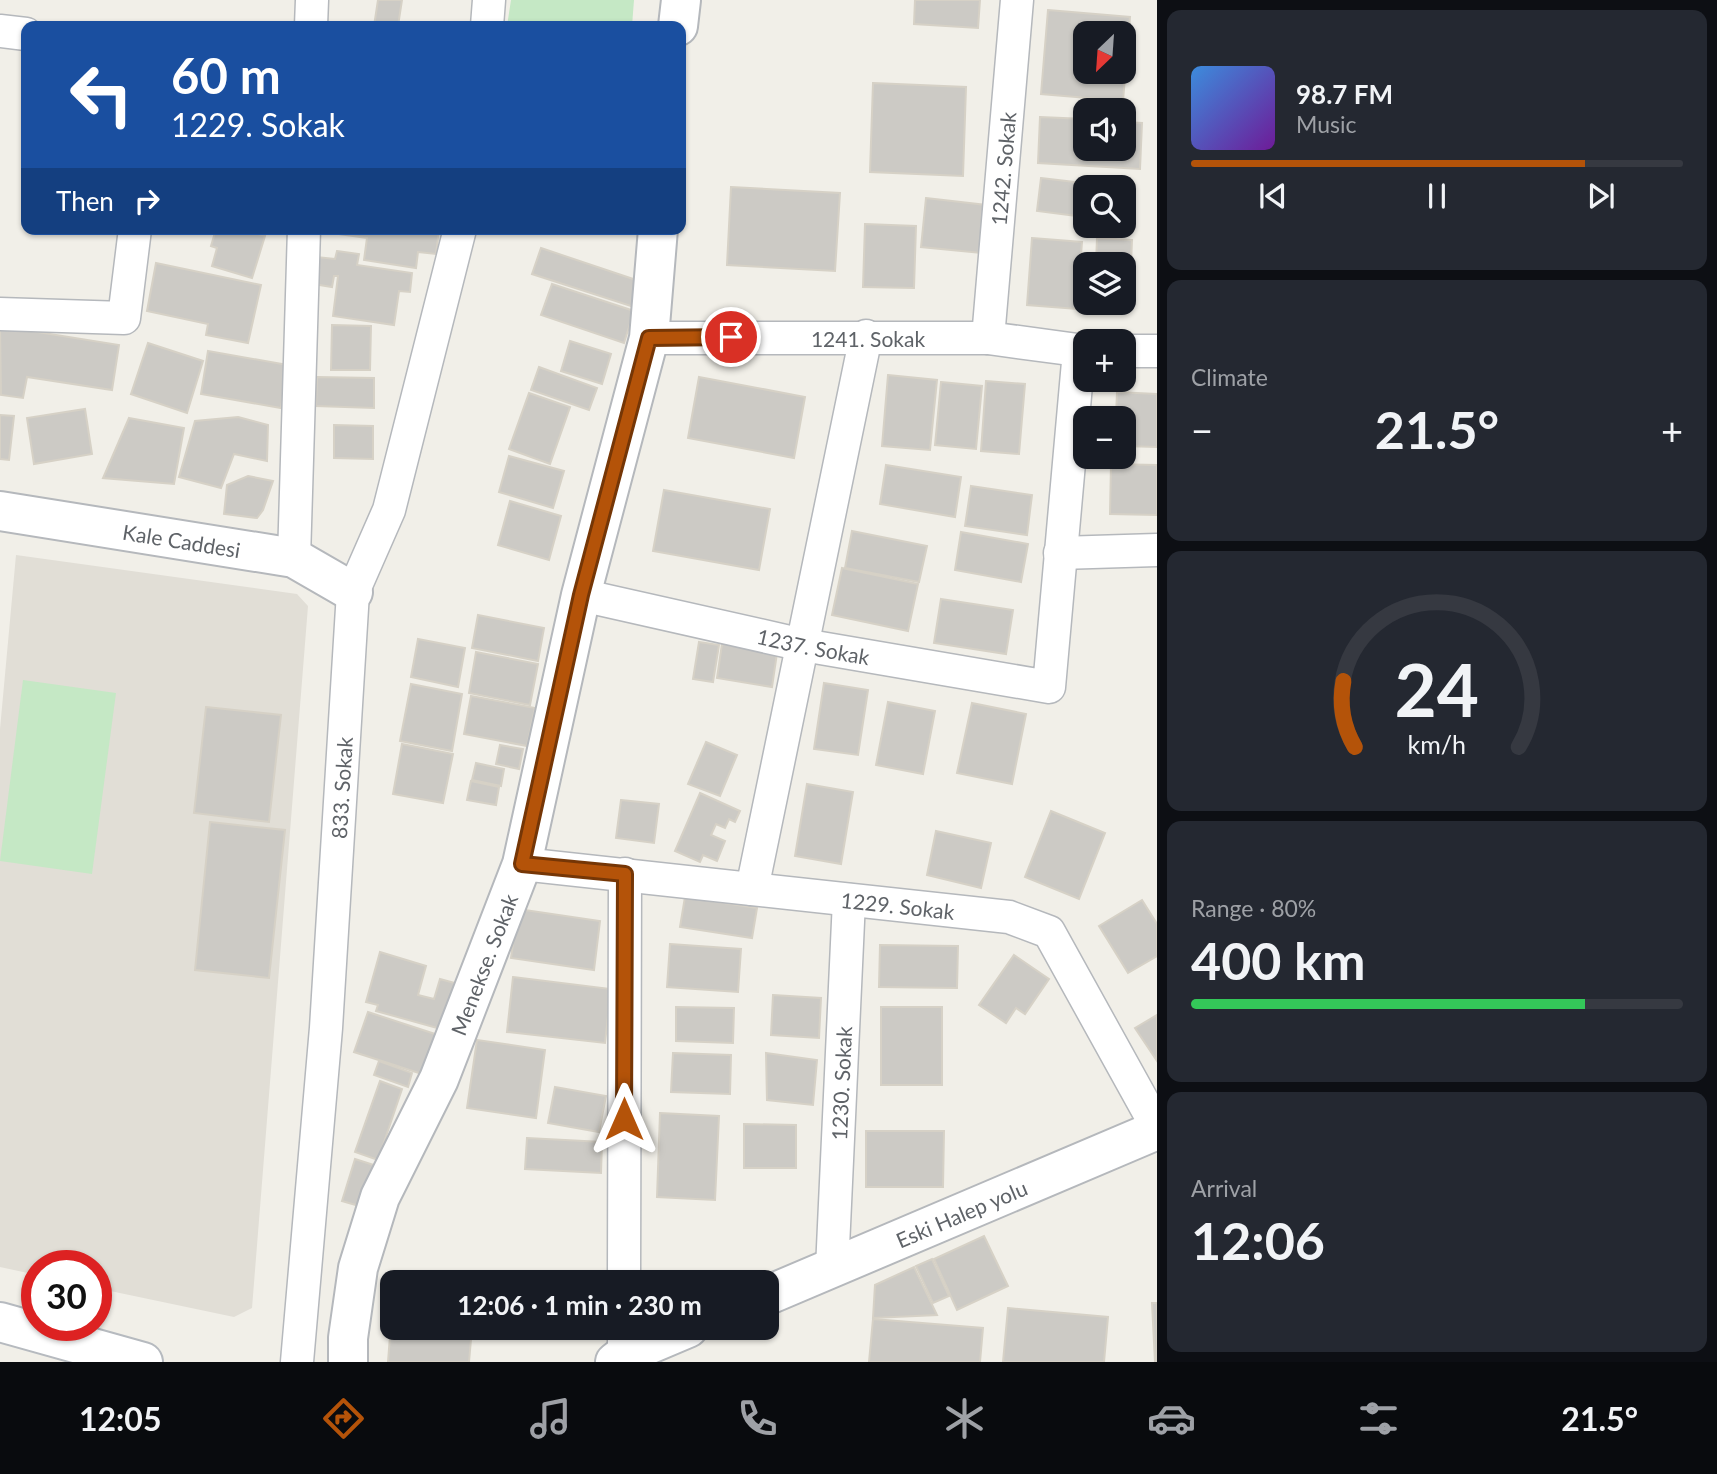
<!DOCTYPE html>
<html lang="en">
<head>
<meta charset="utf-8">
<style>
  :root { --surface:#171b24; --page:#242831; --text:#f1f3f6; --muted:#9ea1a6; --line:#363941; --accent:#b45309 }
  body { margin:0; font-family:Lato,sans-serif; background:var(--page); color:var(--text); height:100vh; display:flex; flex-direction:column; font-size:26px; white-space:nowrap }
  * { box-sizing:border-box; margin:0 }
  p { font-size:23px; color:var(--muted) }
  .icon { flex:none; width:38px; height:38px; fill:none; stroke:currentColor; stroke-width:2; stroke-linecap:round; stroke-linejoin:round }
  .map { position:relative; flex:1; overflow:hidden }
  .side { display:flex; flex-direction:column; gap:10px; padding:10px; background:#0d0f14; width:560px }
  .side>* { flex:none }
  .top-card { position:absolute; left:21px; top:21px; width:665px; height:214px; border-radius:14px; box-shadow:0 2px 5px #0004; background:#1a4fa0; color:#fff; overflow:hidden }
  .needle { width:46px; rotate:205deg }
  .controls { position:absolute; left:1073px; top:21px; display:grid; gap:14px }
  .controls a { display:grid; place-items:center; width:63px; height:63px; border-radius:14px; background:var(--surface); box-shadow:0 2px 5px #0004; font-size:35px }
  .speed { position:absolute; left:21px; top:1250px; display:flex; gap:14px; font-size:35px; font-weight:700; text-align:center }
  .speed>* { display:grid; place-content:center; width:91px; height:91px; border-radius:50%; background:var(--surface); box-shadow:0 2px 5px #0004; line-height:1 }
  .speed .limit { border:10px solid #d22; background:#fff; color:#111 }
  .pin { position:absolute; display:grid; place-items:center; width:60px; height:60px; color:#fff; margin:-30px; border:4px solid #fff; border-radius:50%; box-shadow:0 2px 7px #0007 }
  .me { position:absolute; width:77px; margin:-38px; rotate:0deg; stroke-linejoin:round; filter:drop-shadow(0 0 5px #0008) }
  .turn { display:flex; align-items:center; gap:24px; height:147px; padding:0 35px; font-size:32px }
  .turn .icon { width:91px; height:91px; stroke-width:2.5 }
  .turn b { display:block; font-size:49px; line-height:60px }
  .then { display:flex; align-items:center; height:66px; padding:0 35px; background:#0003; gap:14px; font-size:26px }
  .big { font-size:52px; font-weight:700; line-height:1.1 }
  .side .card { flex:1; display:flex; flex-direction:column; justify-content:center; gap:10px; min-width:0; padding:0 24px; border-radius:14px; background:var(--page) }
  .side .dial { align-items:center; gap:0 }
  .dial svg { height:182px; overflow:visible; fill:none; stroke:var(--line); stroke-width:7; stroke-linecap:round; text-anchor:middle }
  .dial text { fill:var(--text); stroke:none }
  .song { display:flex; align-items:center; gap:21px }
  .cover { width:84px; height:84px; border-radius:10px; background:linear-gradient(135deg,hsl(210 70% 55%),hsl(280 70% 35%)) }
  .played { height:7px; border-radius:4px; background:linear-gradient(90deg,var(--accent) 80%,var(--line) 80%) }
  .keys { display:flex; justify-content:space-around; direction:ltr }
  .heat { display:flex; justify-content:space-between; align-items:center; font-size:38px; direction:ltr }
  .charge { height:10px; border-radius:5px; background:linear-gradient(90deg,#34c759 80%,var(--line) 0) }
  .trip { position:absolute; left:380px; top:1270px; width:399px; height:70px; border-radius:14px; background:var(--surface); box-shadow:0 2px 5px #0004; font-weight:700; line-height:70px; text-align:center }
  .dock { display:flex; height:112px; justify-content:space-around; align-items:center; background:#090b0e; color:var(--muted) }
  .dock .icon { width:49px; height:49px }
  .dock .current { color:var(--accent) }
  .dock b { font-size:32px; color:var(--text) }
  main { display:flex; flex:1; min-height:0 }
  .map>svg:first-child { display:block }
  .education { fill:#e1ded6 }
  .green { fill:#c5e8c5 }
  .building { fill:#cccac5; stroke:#d6d1c6; stroke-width:2; fill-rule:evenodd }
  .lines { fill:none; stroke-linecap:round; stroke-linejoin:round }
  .minor-casing { stroke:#b5b8bc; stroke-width:35 }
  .tertiary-casing { stroke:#b5b8bc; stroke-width:42 }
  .secondary-casing { stroke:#b6babf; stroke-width:42 }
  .minor { stroke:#fff; stroke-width:32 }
  .tertiary { stroke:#fff; stroke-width:38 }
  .secondary { stroke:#fff; stroke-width:38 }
  .route-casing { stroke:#753606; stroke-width:18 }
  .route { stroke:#b45309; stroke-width:12 }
  .labels { text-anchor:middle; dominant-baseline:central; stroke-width:6; stroke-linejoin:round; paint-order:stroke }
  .street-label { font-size:21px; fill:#5f6368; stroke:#fff }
</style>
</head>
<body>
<main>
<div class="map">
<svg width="1157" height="1362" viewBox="0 0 1157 1362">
  <rect width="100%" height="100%" fill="#f1efe8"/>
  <polygon class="education" points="16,555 297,594 308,606 252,1308 234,1317 96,1288 96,1265 37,1265 37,1275 0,1267 0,729"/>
  <g class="green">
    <polygon points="511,0 634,0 632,26 507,26"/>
    <polygon points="23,680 116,693 92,874 0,861"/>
  </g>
  <g class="building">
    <polygon points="378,0 402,0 398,26 374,26"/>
    <polygon points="915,0 980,0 978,28 914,24"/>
    <path d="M 1048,10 L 1130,17 L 1123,101 L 1041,94 ZM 1085,33 L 1124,33 L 1124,72 L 1085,72 Z"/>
    <polygon points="873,83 966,87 963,176 870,172"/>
    <polygon points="1040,117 1085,119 1085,149 1124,149 1124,122 1142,123 1140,169 1038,163"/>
    <polygon points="1041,178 1117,187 1085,187 1085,217 1037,211"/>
    <polygon points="731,187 840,193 835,271 727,265"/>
    <polygon points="1124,188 1135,189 1130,223 1124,222"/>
    <polygon points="926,198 986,205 981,253 921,247"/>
    <polygon points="865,224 916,226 914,288 863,287"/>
    <polygon points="216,229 241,229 265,236 252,278 212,266 217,248 211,246"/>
    <polygon points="339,229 435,229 439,230 436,254 418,252 416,268 364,260 367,238 338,234"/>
    <polygon points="1032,238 1082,242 1077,309 1027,305"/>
    <polygon points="1097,238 1132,240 1129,311 1094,310 1094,303 1124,303 1124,264 1096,264"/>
    <polygon points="541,248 642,282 634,307 532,274"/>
    <polygon points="337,251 359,254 357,265 412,273 410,292 399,291 394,325 333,316 338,276 334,276 332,287 313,284 317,257 335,259"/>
    <polygon points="156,263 261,285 248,343 206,335 208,324 147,311"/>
    <polygon points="552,284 634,311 624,343 541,315"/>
    <polygon points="332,325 371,326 370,370 331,370"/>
    <polygon points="0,326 119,345 112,390 27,377 23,398 1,395"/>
    <polygon points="570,341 611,354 602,384 561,371"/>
    <polygon points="148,343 203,361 187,413 131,394"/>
    <polygon points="208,351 288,365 281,408 201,394"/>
    <polygon points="539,367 597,388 589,410 531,390"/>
    <polygon points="888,375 937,380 930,450 882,446"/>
    <polygon points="317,377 374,378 374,408 316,406"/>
    <polygon points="699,377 805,397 794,458 688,438"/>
    <polygon points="986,381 1025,384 1019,454 981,451"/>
    <polygon points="941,382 982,386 976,449 935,445"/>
    <polygon points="1117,392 1157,394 1157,447 1124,446 1124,418 1116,418"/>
    <polygon points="529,393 570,407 550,464 509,449"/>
    <polygon points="85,409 92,454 34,464 27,418"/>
    <polygon points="0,415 14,416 9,460 0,459"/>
    <polygon points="238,417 268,425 267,461 234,454 221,488 179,477 195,421"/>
    <polygon points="129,418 184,428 174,484 103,478"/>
    <polygon points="334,425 373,426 373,459 334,458"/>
    <polygon points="509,456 564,471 553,508 499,492"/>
    <polygon points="1111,464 1157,465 1157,515 1110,514"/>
    <polygon points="886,465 961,477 955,517 880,504"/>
    <polygon points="248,476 273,481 263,510 257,518 224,514 227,485"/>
    <polygon points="971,486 1032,495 1027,535 965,526"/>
    <polygon points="664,490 770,509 759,570 653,551"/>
    <polygon points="510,501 561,516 549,560 498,545"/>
    <polygon points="852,531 927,546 919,582 845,568"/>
    <polygon points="961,532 1028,544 1021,582 955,570"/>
    <polygon points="842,568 918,584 908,631 832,615"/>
    <polygon points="941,599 1013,610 1006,654 934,643"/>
    <polygon points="478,615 544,628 538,661 472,648"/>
    <polygon points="418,639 465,648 458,687 411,677"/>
    <polygon points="699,642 719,645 713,682 693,679"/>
    <polygon points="722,644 777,653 772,687 717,678"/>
    <polygon points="476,652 538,664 530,705 469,693"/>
    <polygon points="824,683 868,690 858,755 814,749"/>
    <polygon points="411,684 462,694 452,751 400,741"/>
    <polygon points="471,696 535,708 527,746 464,734"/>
    <polygon points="888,702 935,711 923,774 876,765"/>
    <polygon points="972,703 1026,714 1012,784 957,773"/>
    <polygon points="206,707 281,715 269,822 194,813"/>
    <polygon points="706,742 737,755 720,796 688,784"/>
    <polygon points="402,744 453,754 443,803 393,794"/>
    <polygon points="500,745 523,749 519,769 496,764"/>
    <polygon points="476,763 504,769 501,786 472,780"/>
    <polygon points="471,781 499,787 496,805 467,800"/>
    <polygon points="807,784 853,792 841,864 795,856"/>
    <polygon points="700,793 740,811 735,822 729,819 725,828 716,824 711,835 725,841 717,861 703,855 700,862 675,851"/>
    <polygon points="621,800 659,804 654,843 616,838"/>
    <polygon points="1051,811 1105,833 1079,899 1025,877"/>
    <polygon points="210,822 285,830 269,978 195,970"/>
    <polygon points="936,831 991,843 981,888 927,875"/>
    <polygon points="685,897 757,908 752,938 680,927"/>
    <polygon points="1142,900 1157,924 1157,956 1128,973 1099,926"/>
    <polygon points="518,909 600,921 594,970 511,958"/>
    <polygon points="670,944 741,949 738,992 667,987"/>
    <polygon points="880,945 958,946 957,988 879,987"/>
    <polygon points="380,952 426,966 418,995 434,999 440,979 462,985 448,1031 376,1011 378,1005 366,1002"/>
    <polygon points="1014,955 1049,979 1025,1014 1016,1008 1006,1023 979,1005"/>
    <polygon points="513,977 611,989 605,1043 507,1032"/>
    <polygon points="773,995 821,998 819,1038 771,1035"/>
    <polygon points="676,1007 734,1008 733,1043 676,1041"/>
    <rect x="881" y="1007" width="61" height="78"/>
    <polygon points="368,1012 438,1035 425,1075 354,1052"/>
    <polygon points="1157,1015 1157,1061 1135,1028"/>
    <polygon points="477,1040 545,1050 536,1118 467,1108"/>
    <polygon points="673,1053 731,1055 730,1094 671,1092"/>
    <polygon points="766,1053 817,1060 813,1105 767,1100"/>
    <polygon points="379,1061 412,1073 408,1087 374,1075"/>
    <polygon points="380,1081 402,1089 378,1160 355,1152"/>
    <polygon points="555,1087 606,1096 599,1132 548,1123"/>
    <polygon points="660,1113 719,1116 715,1200 657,1197"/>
    <polygon points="744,1124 796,1125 796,1168 744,1168"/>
    <polygon points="866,1131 944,1131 943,1187 866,1187"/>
    <polygon points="527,1138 602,1142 601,1173 525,1169"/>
    <polygon points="355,1159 386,1169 373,1210 342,1201"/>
    <polygon points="984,1236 1008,1286 957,1310 934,1259"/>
    <polygon points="932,1259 949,1296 933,1303 916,1266"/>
    <polygon points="914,1267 937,1315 873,1318 875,1285"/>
    <polygon points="1152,1303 1157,1303 1157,1362 1155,1362"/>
    <polygon points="1008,1308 1108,1317 1104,1362 1003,1362"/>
    <polygon points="392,1310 392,1328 472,1328 469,1362 388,1362"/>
    <polygon points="873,1319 983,1328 980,1362 869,1362"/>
  </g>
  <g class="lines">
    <g class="minor-casing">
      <g id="minor">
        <polyline points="311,26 312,0"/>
        <polyline points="487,26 489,0"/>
        <polyline points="0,31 26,34"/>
        <polyline points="0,314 124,318 135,229"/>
        <path id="s1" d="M 649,338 L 988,338 L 1085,351"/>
        <path id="s2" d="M 988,338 L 1017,0"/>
        <polyline points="1124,351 1157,351"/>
        <polyline points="1060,553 1157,550"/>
        <polyline points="294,558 304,229"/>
        <path id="s3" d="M 581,595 L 803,645 L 1049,687 L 1079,351"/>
        <path id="s4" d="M 522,864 L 1009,917 L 1049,932 L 1157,1127"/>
        <polyline points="752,889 866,336"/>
        <path id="s5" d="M 832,1269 L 849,900"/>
        <polyline points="624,1283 625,874"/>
        <polyline points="624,1355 624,1328"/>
        <path id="s6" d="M 297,1362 L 326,1028 L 353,592 L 389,510 L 460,229"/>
      </g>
    </g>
    <g class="tertiary-casing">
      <g id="tertiary">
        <polyline points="678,26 681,0"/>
        <path id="s7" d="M 0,511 L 294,558 L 353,592"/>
        <path id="s8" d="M 766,1296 L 1157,1130"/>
        <path id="s9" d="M 348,1362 L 348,1338 L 358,1268 L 380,1197 L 439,1079 L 522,864 L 581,595 L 649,338 L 658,229"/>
        <polyline points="615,1362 624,1355 688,1328"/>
      </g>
    </g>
    <g class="secondary-casing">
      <polyline id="secondary" points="0,1322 143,1362"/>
    </g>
    <use href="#minor" class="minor"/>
    <use href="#tertiary" class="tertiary"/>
    <use href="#secondary" class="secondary"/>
  </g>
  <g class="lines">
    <g class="route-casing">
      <polyline id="route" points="624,1119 625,874 522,864 581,595 649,338 731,337"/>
    </g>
    <use href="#route" class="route"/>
  </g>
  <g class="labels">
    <g class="street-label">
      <text stroke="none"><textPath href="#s2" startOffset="170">1242. Sokak</textPath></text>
      <text stroke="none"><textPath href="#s1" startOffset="219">1241. Sokak</textPath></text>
      <text stroke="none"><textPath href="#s7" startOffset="184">Kale Caddesi</textPath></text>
      <text stroke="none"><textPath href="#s3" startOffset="238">1237. Sokak</textPath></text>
      <text stroke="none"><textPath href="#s6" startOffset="576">833. Sokak</textPath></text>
      <text stroke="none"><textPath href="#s4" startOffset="378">1229. Sokak</textPath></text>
      <text stroke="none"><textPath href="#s9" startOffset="424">Menekse. Sokak</textPath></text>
      <text stroke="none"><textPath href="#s5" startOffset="186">1230. Sokak</textPath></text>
      <text stroke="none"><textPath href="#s8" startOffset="212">Eski Halep yolu</textPath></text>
    </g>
  </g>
</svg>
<div class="controls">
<a><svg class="needle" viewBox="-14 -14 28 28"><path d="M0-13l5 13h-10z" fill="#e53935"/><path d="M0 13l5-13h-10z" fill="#9ea1a6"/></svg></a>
<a><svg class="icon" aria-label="sound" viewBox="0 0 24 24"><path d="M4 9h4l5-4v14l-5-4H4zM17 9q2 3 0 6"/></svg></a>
<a><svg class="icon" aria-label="search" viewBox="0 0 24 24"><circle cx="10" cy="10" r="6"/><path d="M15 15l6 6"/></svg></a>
<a><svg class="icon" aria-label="layers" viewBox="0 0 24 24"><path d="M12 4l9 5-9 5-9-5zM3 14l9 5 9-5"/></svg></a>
<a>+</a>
<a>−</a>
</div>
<div class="speed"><div class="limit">30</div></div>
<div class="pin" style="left:731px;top:337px;background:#d93025"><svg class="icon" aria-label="arrive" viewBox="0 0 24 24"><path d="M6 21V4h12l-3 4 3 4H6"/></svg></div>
<svg class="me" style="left:624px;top:1119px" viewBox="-20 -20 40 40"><path d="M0-17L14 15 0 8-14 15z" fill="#b45309" stroke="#fff" stroke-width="4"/></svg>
<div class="trip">12:06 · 1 min · 230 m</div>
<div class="top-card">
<div class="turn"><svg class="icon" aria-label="left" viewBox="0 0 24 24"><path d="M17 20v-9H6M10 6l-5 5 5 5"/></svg><div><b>60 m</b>1229. Sokak</div></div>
<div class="then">Then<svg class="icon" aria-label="right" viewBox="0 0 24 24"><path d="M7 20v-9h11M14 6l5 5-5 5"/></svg></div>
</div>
</div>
<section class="side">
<div class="card">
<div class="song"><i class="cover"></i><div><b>98.7 FM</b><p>Music</p></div></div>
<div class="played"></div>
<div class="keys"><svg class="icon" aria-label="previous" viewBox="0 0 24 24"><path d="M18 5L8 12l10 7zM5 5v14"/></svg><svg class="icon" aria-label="pause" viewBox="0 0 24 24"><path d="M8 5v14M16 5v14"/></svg><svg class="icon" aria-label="next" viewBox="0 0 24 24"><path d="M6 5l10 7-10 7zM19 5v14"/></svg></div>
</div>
<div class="card"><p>Climate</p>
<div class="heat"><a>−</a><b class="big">21.5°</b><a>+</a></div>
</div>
<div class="card dial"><svg viewBox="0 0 100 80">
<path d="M14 69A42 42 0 1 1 86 69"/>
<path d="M14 69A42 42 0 0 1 9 40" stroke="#b45309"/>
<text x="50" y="56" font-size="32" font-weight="700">24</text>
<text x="50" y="72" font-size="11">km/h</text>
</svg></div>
<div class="card"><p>Range · 80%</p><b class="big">400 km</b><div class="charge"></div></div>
<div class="card"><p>Arrival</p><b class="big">12:06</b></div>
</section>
</main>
<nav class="dock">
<b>12:05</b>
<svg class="icon current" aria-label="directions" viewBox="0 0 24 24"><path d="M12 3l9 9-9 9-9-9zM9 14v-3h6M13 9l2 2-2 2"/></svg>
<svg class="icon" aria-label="music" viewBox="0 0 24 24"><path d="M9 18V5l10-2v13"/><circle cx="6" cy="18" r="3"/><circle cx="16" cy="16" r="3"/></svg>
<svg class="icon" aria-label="phone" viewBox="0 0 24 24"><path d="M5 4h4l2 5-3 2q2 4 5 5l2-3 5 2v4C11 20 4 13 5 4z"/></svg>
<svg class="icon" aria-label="climate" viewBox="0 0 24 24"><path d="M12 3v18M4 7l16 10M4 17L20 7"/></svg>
<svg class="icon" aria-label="car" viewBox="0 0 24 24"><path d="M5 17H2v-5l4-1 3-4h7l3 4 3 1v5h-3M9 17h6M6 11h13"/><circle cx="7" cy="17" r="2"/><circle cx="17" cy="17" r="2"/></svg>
<svg class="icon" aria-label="filters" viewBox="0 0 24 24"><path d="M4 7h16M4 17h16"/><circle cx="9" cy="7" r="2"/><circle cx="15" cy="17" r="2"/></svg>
<b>21.5°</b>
</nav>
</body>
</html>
